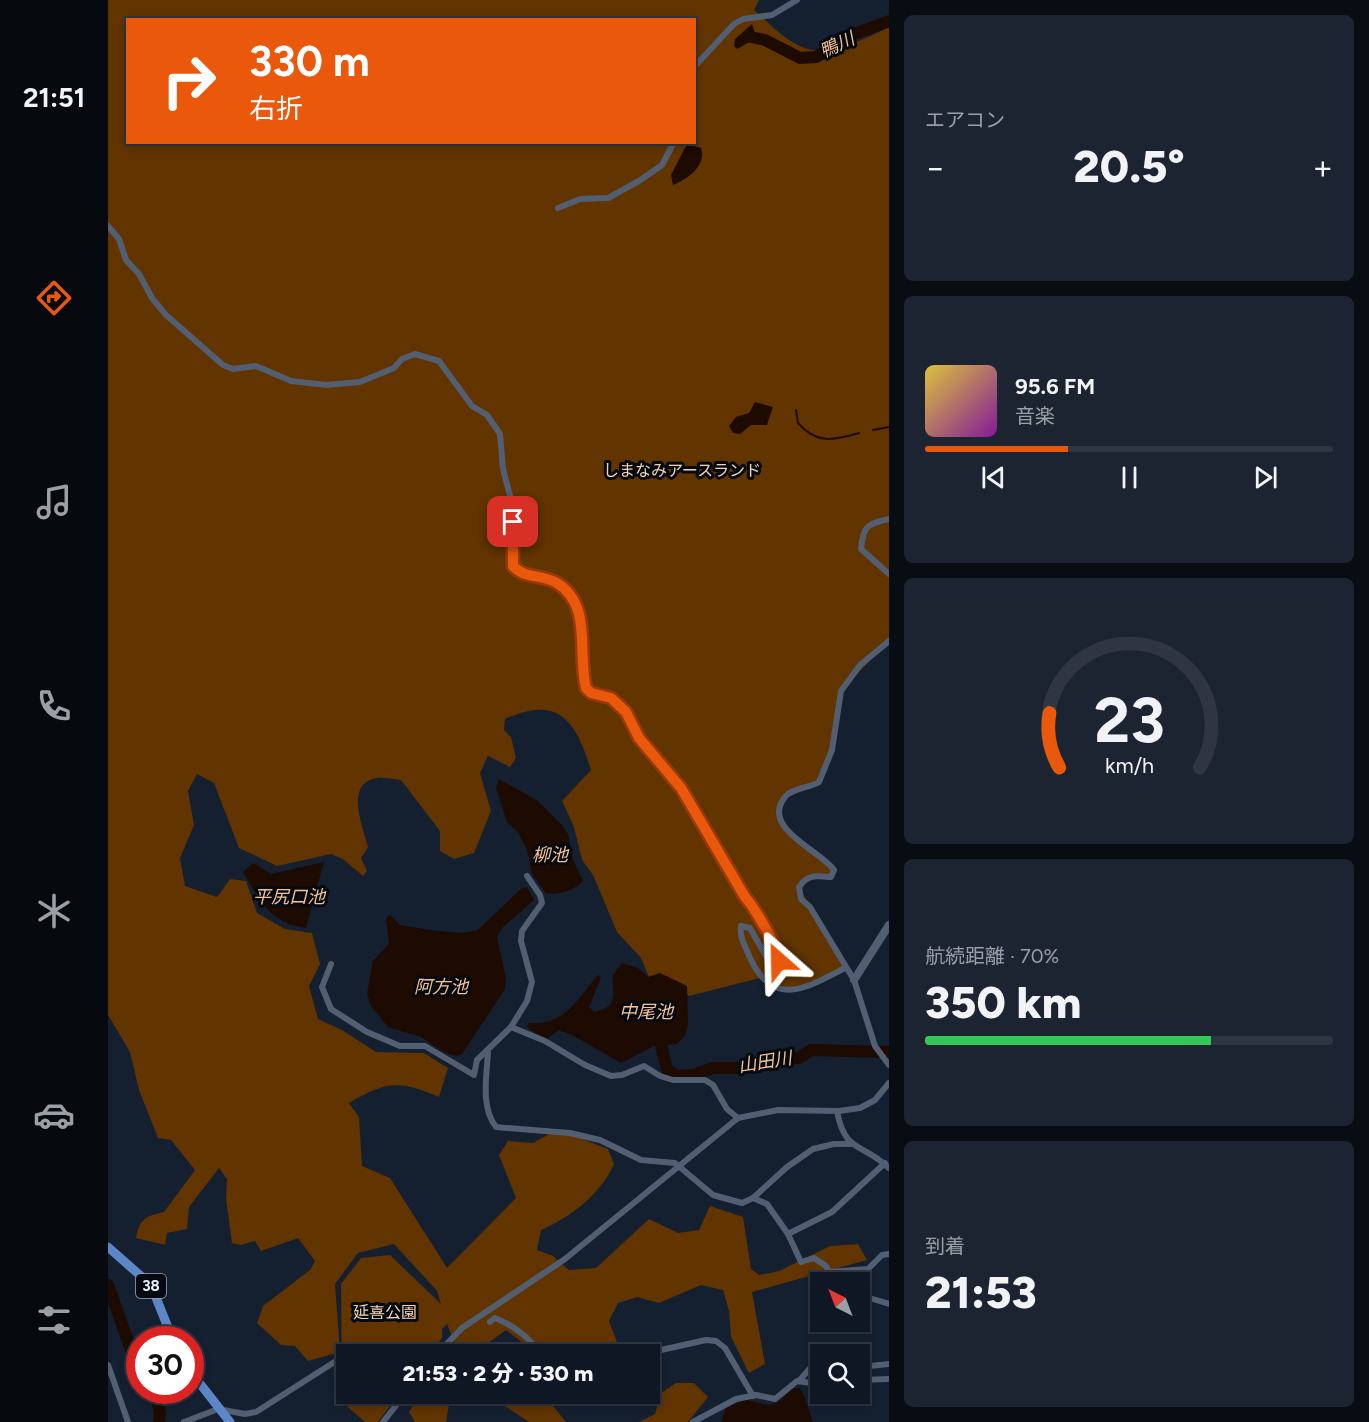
<!DOCTYPE html>
<html lang="ja">
<head>
<meta charset="utf-8">
<style>
  :root { --surface:#0f1724; --page:#1d2431; --text:#f1f3f6; --muted:#9b9fa6; --line:#2f3641; --accent:#ea580c }
  body { margin:0; font-family:Figtree,"Noto Sans JP",sans-serif; background:var(--page); color:var(--text); height:100vh; display:flex; flex-direction:column; font-size:22px; white-space:nowrap }
  * { box-sizing:border-box; margin:0 }
  p { font-size:20px; color:var(--muted) }
  .icon { flex:none; width:33px; height:33px; fill:none; stroke:currentColor; stroke-width:2; stroke-linecap:round; stroke-linejoin:round }
  .map { position:relative; flex:1; overflow:hidden }
  .side { display:flex; flex-direction:column; gap:15px; padding:15px; background:#080d14; width:480px }
  .side>* { flex:none }
  .guide { position:absolute; left:18px; top:18px; width:570px; height:126px; border-radius:0px; box-shadow:0 3px 9px #0003,0 0 0 2px var(--line); background:#ea580c; color:#fff; overflow:hidden }
  .needle { width:39px; rotate:318deg }
  .fabs { position:absolute; left:702px; top:1272px; display:grid; gap:12px }
  .fabs a { display:grid; place-items:center; width:60px; height:60px; border-radius:0px; background:var(--surface); box-shadow:0 3px 9px #0003,0 0 0 2px var(--line); font-size:30px }
  .speed { position:absolute; left:18px; top:1326px; display:flex; gap:12px; font-size:30px; font-weight:700; text-align:center }
  .speed>* { display:grid; place-content:center; width:78px; height:78px; border-radius:50%; background:var(--surface); box-shadow:0 3px 9px #0003,0 0 0 2px var(--line); line-height:1 }
  .speed .limit { border:9px solid #d22; background:#fff; color:#111 }
  .pin { position:absolute; display:grid; place-items:center; width:51px; height:51px; color:#fff; margin:-26px; border-radius:12px; box-shadow:0 3px 9px #0006 }
  .me { position:absolute; width:66px; margin:-33px; rotate:335deg; stroke-linejoin:round; filter:drop-shadow(0 0 4px #0008) }
  .turn { display:flex; align-items:center; gap:21px; height:126px; padding:0 24px; font-size:27px }
  .turn .icon { width:78px; height:78px; stroke-width:2.5 }
  .turn b { display:block; font-size:42px; line-height:51px }
  .big { font-size:45px; font-weight:800; line-height:1.1 }
  .side .card { flex:1; display:flex; flex-direction:column; justify-content:center; gap:9px; min-width:0; padding:0 21px; border-radius:9px; background:var(--page) }
  .side .dial { align-items:center; gap:0 }
  .dial svg { height:156px; overflow:visible; fill:none; stroke:var(--line); stroke-width:7; stroke-linecap:round; text-anchor:middle }
  .dial text { fill:var(--text); stroke:none }
  .song { display:flex; align-items:center; gap:18px }
  .cover { width:72px; height:72px; border-radius:9px; background:linear-gradient(135deg,hsl(50 70% 55%),hsl(290 70% 35%)) }
  .played { height:6px; border-radius:3px; background:linear-gradient(90deg,var(--accent) 35%,var(--line) 35%) }
  .keys { display:flex; justify-content:space-around; direction:ltr }
  .heat { display:flex; justify-content:space-between; align-items:center; font-size:33px; direction:ltr }
  .charge { height:9px; border-radius:4px; background:linear-gradient(90deg,#34c759 70%,var(--line) 0) }
  .trip { position:absolute; left:228px; top:1344px; width:324px; height:60px; border-radius:0px; background:var(--surface); box-shadow:0 3px 9px #0003,0 0 0 2px var(--line); font-weight:800; line-height:60px; text-align:center }
  main { display:flex; flex:1; min-height:0 }
  .tabs { display:flex; flex-direction:column; width:108px; justify-content:space-around; align-items:center; background:#06090e; color:var(--muted) }
  .tabs .icon { width:42px; height:42px }
  .tabs .current { color:var(--accent) }
  .tabs b { font-size:27px; color:var(--text) }
  .map>svg:first-child { display:block }
  .green { fill:#613400; fill-rule:evenodd }
  .water { fill:#1d0a00 }
  .lines { fill:none; stroke-linecap:round; stroke-linejoin:round }
  .stream { stroke:#1d0a00; stroke-width:2 }
  .river { stroke:#1d0a00; stroke-width:12 }
  .street { stroke:#525f73; stroke-width:6 }
  .secondary { stroke:#525f73; stroke-width:8 }
  .primary { stroke:#5d86c7; stroke-width:9 }
  .route-casing { stroke:#983908; stroke-width:15 }
  .route { stroke:#ea580c; stroke-width:10 }
  .labels { text-anchor:middle; dominant-baseline:central; stroke-width:6; stroke-linejoin:round; paint-order:stroke }
  .shield { fill:#050910; stroke:#a3aab4; stroke-width:1.5 }
  .shield-label { font-size:15px; font-weight:bold; fill:#e7effb }
  .park-label { font-size:16px; fill:#f6d3b5; stroke:#050910 }
  .water-label { font-size:18px; font-style:italic; fill:#f6c194; stroke:#050910 }
</style>
</head>
<body>
<main>
<nav class="tabs">
<b>21:51</b>
<svg class="icon current" aria-label="directions" viewBox="0 0 24 24"><path d="M12 3l9 9-9 9-9-9zM9 14v-3h6M13 9l2 2-2 2"/></svg>
<svg class="icon" aria-label="music" viewBox="0 0 24 24"><path d="M9 18V5l10-2v13"/><circle cx="6" cy="18" r="3"/><circle cx="16" cy="16" r="3"/></svg>
<svg class="icon" aria-label="phone" viewBox="0 0 24 24"><path d="M5 4h4l2 5-3 2q2 4 5 5l2-3 5 2v4C11 20 4 13 5 4z"/></svg>
<svg class="icon" aria-label="climate" viewBox="0 0 24 24"><path d="M12 3v18M4 7l16 10M4 17L20 7"/></svg>
<svg class="icon" aria-label="car" viewBox="0 0 24 24"><path d="M5 17H2v-5l4-1 3-4h7l3 4 3 1v5h-3M9 17h6M6 11h13"/><circle cx="7" cy="17" r="2"/><circle cx="17" cy="17" r="2"/></svg>
<svg class="icon" aria-label="filters" viewBox="0 0 24 24"><path d="M4 7h16M4 17h16"/><circle cx="9" cy="7" r="2"/><circle cx="15" cy="17" r="2"/></svg>
</nav>
<div class="map">
<svg width="781" height="1422" viewBox="0 0 781 1422">
  <rect width="100%" height="100%" fill="#141f30"/>
  <g class="green">
    <path d="M 0,0 L 651,0 L 646,10 C 663,25 682,46 705,50 C 725,54 764,36 781,27 L 781,641 L 733,691 L 722,757 L 711,782 L 682,793 L 670,813 L 682,831 L 726,870 L 723,876 L 706,875 L 691,887 L 737,968 C 700,987 692,998 652,978 L 581,996 L 575,989 L 546,989 L 533,958 L 509,932 L 485,875 L 474,860 L 466,827 L 454,801 L 483,770 C 468,722 452,694 397,719 L 396,730 L 403,737 L 408,758 L 402,767 L 380,756 L 372,773 L 383,811 L 366,853 L 346,859 L 332,851 L 332,831 L 293,780 C 286,780 276,777 269,778 C 236,783 255,827 260,847 L 253,858 L 259,871 L 255,876 L 235,859 L 223,854 L 169,866 L 131,848 L 106,783 L 89,774 L 80,791 L 86,825 L 72,858 L 77,886 L 109,897 L 122,879 L 138,881 L 149,913 L 177,929 L 204,933 L 212,964 L 201,986 L 210,1019 L 234,1030 L 268,1052 L 316,1053 L 340,1068 L 331,1097 C 292,1080 278,1081 241,1103 L 251,1117 L 254,1166 L 282,1178 L 339,1268 L 408,1198 L 391,1155 L 400,1141 L 425,1143 L 445,1132 L 469,1137 L 500,1149 L 506,1164 C 492,1195 463,1217 433,1230 L 429,1250 L 445,1256 L 461,1270 L 488,1268 L 541,1219 L 570,1233 L 591,1230 L 602,1206 L 635,1217 L 643,1269 L 651,1275 L 671,1271 L 722,1246 L 750,1244 L 759,1260 L 644,1292 L 657,1364 L 641,1373 L 623,1337 L 621,1311 L 615,1290 L 593,1285 L 551,1303 L 529,1297 L 510,1303 L 501,1321 L 509,1342 L 519,1354 L 464,1354 L 456,1349 L 429,1354 L 398,1330 L 368,1352 L 369,1354 L 347,1354 L 350,1351 L 339,1324 L 334,1329 L 334,1338 L 321,1354 L 238,1354 L 238,1394 L 291,1394 L 270,1422 L 257,1422 L 234,1402 L 233,1284 L 253,1258 L 282,1255 L 333,1304 L 329,1291 L 286,1244 L 250,1253 L 227,1284 L 232,1352 L 200,1361 L 187,1346 L 173,1345 L 149,1323 L 155,1306 L 202,1270 L 207,1261 L 190,1238 L 153,1251 L 147,1241 L 133,1245 L 124,1243 L 118,1199 L 119,1179 L 111,1168 L 81,1207 L 79,1229 L 59,1233 L 57,1245 L 28,1238 C 31,1219 38,1216 56,1212 L 87,1170 L 63,1140 L 50,1138 L 31,1090 L 22,1052 L 0,1015 ZM 20,20 L 586,20 L 586,142 L 20,142 Z"/>
    <polygon points="568,1383 586,1383 600,1397 580,1422 531,1422 547,1414 553,1393"/>
    <polygon points="312,1394 443,1394 445,1406 458,1422 421,1422 394,1404 368,1395 342,1399 338,1422 307,1422 301,1412"/>
  </g>
  <g class="water">
    <polygon points="644,24 647,34 645,40 629,49 626,46 627,39"/>
    <path d="M 579,144 L 593,148 C 599,166 579,179 565,185 L 563,175 Z"/>
    <polygon points="647,402 665,407 659,425 643,425 632,434 625,433 621,426 628,417 641,413"/>
    <path d="M 391,779 L 430,801 L 454,825 L 460,834 L 465,860 L 475,881 C 467,890 449,896 438,893 L 424,874 L 419,850 L 410,832 L 399,822 L 388,788 Z"/>
    <path d="M 216,862 L 198,928 C 161,922 153,902 135,872 L 145,863 L 163,874 Z"/>
    <polygon points="419,887 426,900 394,928 389,937 398,979 397,989 354,1054 348,1056 336,1052 313,1037 280,1027 263,1006 259,994 265,961 281,944 278,918 282,915 292,925 321,930 354,933 370,930 414,888"/>
    <path d="M 514,963 L 530,968 L 540,977 L 552,973 L 579,986 L 580,1024 L 577,1036 L 569,1044 L 546,1046 L 513,1063 L 464,1035 L 451,1030 L 437,1040 L 419,1027 L 421,1023 C 456,1027 470,998 490,975 L 493,977 L 481,1007 L 486,1012 C 512,1006 504,996 505,975 Z"/>
    <polygon points="686,1388 691,1388 695,1393 705,1422 613,1422 618,1408 638,1400 661,1405 669,1403"/>
  </g>
  <g class="lines">
    <g class="stream">
      <path d="M 688,410 L 690,423 C 709,445 726,440 751,433"/>
      <polyline points="765,430 781,427"/>
    </g>
    <g class="river">
      <polyline points="643,37 657,40 692,58 708,57 746,34 781,21"/>
      <polyline points="553,1045 559,1069 568,1076 585,1075 605,1068 630,1068 669,1060 691,1058 703,1050 781,1052"/>
      <polyline points="0,1285 23,1350 32,1362"/>
      <polyline points="47,1390 52,1413 51,1422"/>
    </g>
    <g class="street">
      <polyline points="586,67 626,24 635,19 664,15 689,0"/>
      <polyline points="450,208 472,199 500,198 531,181 554,165 566,142"/>
      <path d="M 0,226 L 11,239 L 18,260 L 31,274 L 44,298 L 58,315 L 115,365 L 125,369 L 148,366 L 183,381 L 219,385 L 252,382 L 286,368 L 294,359 L 307,354 L 331,361 L 364,406 L 379,415 L 392,434 L 395,469 L 404,503 L 405,566 C 416,579 435,574 449,583 C 485,605 469,654 478,688 L 483,693 L 503,698 L 518,712 L 531,738 L 573,788 L 637,897 C 646,908 672,949 671,961 L 660,960 L 642,928 L 633,926 C 631,938 638,947 642,958 C 666,1009 698,988 737,968"/>
      <path d="M 781,519 C 759,524 755,526 753,549 L 781,574"/>
      <path d="M 781,641 L 752,665 L 733,691 L 724,750 L 711,782 C 702,788 684,788 677,797 C 652,828 712,850 726,870 L 723,877 C 707,876 700,874 691,887 L 693,899 L 702,907 L 746,980 L 767,1046 L 781,1065"/>
      <polyline points="223,964 214,987 223,1009 259,1032 292,1046 317,1046 366,1075 369,1060 403,1027 437,1041 477,1065 503,1076 514,1075 536,1066 552,1076 565,1080 597,1080 605,1085 619,1109 630,1118"/>
      <polyline points="403,1027 419,1001 424,982 413,941 414,931 434,903 432,895 419,876"/>
      <path d="M 380,1051 C 379,1075 372,1106 388,1127 L 462,1133 L 492,1140 L 533,1160 L 567,1163 L 605,1195 L 634,1203 L 645,1198 L 679,1167 L 705,1149 L 726,1144 L 743,1144"/>
      <path d="M 729,1111 C 737,1154 754,1142 781,1168"/>
      <polyline points="645,1198 659,1204 680,1234 724,1212 777,1163"/>
      <polyline points="680,1234 693,1262 706,1258 718,1266 721,1272 760,1269 774,1255 781,1254"/>
      <polyline points="765,1299 781,1304"/>
      <path d="M 382,1322 L 387,1318 C 402,1324 426,1339 430,1354"/>
      <polyline points="329,1354 354,1328 457,1259 630,1118 670,1110 731,1111 752,1108 767,1100 781,1083"/>
      <polyline points="715,1354 730,1346 741,1348"/>
      <polyline points="542,1357 553,1350 598,1340 608,1341 617,1348 645,1396"/>
      <polyline points="0,1365 20,1422"/>
      <polyline points="752,1367 781,1364"/>
      <polyline points="752,1380 781,1379"/>
      <polyline points="691,1381 712,1357"/>
      <polyline points="703,1383 709,1392 712,1392"/>
      <polyline points="76,1422 110,1409 137,1414 148,1412 239,1354"/>
      <polyline points="275,1422 297,1394"/>
      <polyline points="585,1422 628,1399 648,1395 667,1399 689,1381 703,1383 712,1379"/>
    </g>
    <polyline class="secondary" points="746,980 781,925"/>
    <g class="primary">
      <polyline points="0,1247 43,1285 65,1340"/>
      <polyline points="82,1371 122,1422"/>
    </g>
  </g>
  <g class="lines">
    <g class="route-casing">
      <path id="route" d="M 405,522 L 405,566 C 416,579 435,574 449,583 C 485,605 469,654 478,688 L 483,693 L 503,698 L 518,712 L 531,738 L 573,788 L 637,897 C 646,907 672,950 671,961"/>
    </g>
    <use href="#route" class="route"/>
  </g>
  <g class="labels">
    <rect class="shield" x="28" y="1274" width="30" height="24" rx="4.5"/>
    <g class="shield-label">
      <text x="43" y="1286">38</text>
    </g>
    <g class="park-label">
      <text x="574" y="470">しまなみアースランド</text>
      <text x="277" y="1312">延喜公園</text>
    </g>
    <g class="water-label">
      <text transform="translate(729 45) rotate(-25)">鴨川</text>
      <text x="442" y="855">柳池</text>
      <text x="181" y="897">平尻口池</text>
      <text x="333" y="987">阿方池</text>
      <text x="538" y="1012">中尾池</text>
      <text transform="translate(657 1062) rotate(-9)">山田川</text>
    </g>
  </g>
</svg>
<div class="fabs">
<a><svg class="needle" viewBox="-14 -14 28 28"><path d="M0-13l5 13h-10z" fill="#e53935"/><path d="M0 13l5-13h-10z" fill="#9b9fa6"/></svg></a>
<a><svg class="icon" aria-label="search" viewBox="0 0 24 24"><circle cx="10" cy="10" r="6"/><path d="M15 15l6 6"/></svg></a>
</div>
<div class="speed"><div class="limit">30</div></div>
<div class="pin" style="left:405px;top:522px;background:#d93025"><svg class="icon" aria-label="arrive" viewBox="0 0 24 24"><path d="M6 21V4h12l-3 4 3 4H6"/></svg></div>
<svg class="me" style="left:671px;top:961px" viewBox="-20 -20 40 40"><path d="M0-17L14 15 0 8-14 15z" fill="#ea580c" stroke="#fff" stroke-width="4"/></svg>
<div class="trip">21:53 · 2 分 · 530 m</div>
<div class="guide">
<div class="turn"><svg class="icon" aria-label="right" viewBox="0 0 24 24"><path d="M7 20v-9h11M14 6l5 5-5 5"/></svg><div><b>330 m</b>右折</div></div>
</div>
</div>
<section class="side">
<div class="card"><p>エアコン</p>
<div class="heat"><a>−</a><b class="big">20.5°</b><a>+</a></div>
</div>
<div class="card">
<div class="song"><i class="cover"></i><div><b>95.6 FM</b><p>音楽</p></div></div>
<div class="played"></div>
<div class="keys"><svg class="icon" aria-label="previous" viewBox="0 0 24 24"><path d="M18 5L8 12l10 7zM5 5v14"/></svg><svg class="icon" aria-label="pause" viewBox="0 0 24 24"><path d="M8 5v14M16 5v14"/></svg><svg class="icon" aria-label="next" viewBox="0 0 24 24"><path d="M6 5l10 7-10 7zM19 5v14"/></svg></div>
</div>
<div class="card dial"><svg viewBox="0 0 100 80">
<path d="M14 69A42 42 0 1 1 86 69"/>
<path d="M14 69A42 42 0 0 1 9 41" stroke="#ea580c"/>
<text x="50" y="56" font-size="32" font-weight="700">23</text>
<text x="50" y="72" font-size="11">km/h</text>
</svg></div>
<div class="card"><p>航続距離 · 70%</p><b class="big">350 km</b><div class="charge"></div></div>
<div class="card"><p>到着</p><b class="big">21:53</b></div>
</section>
</main>
</body>
</html>
